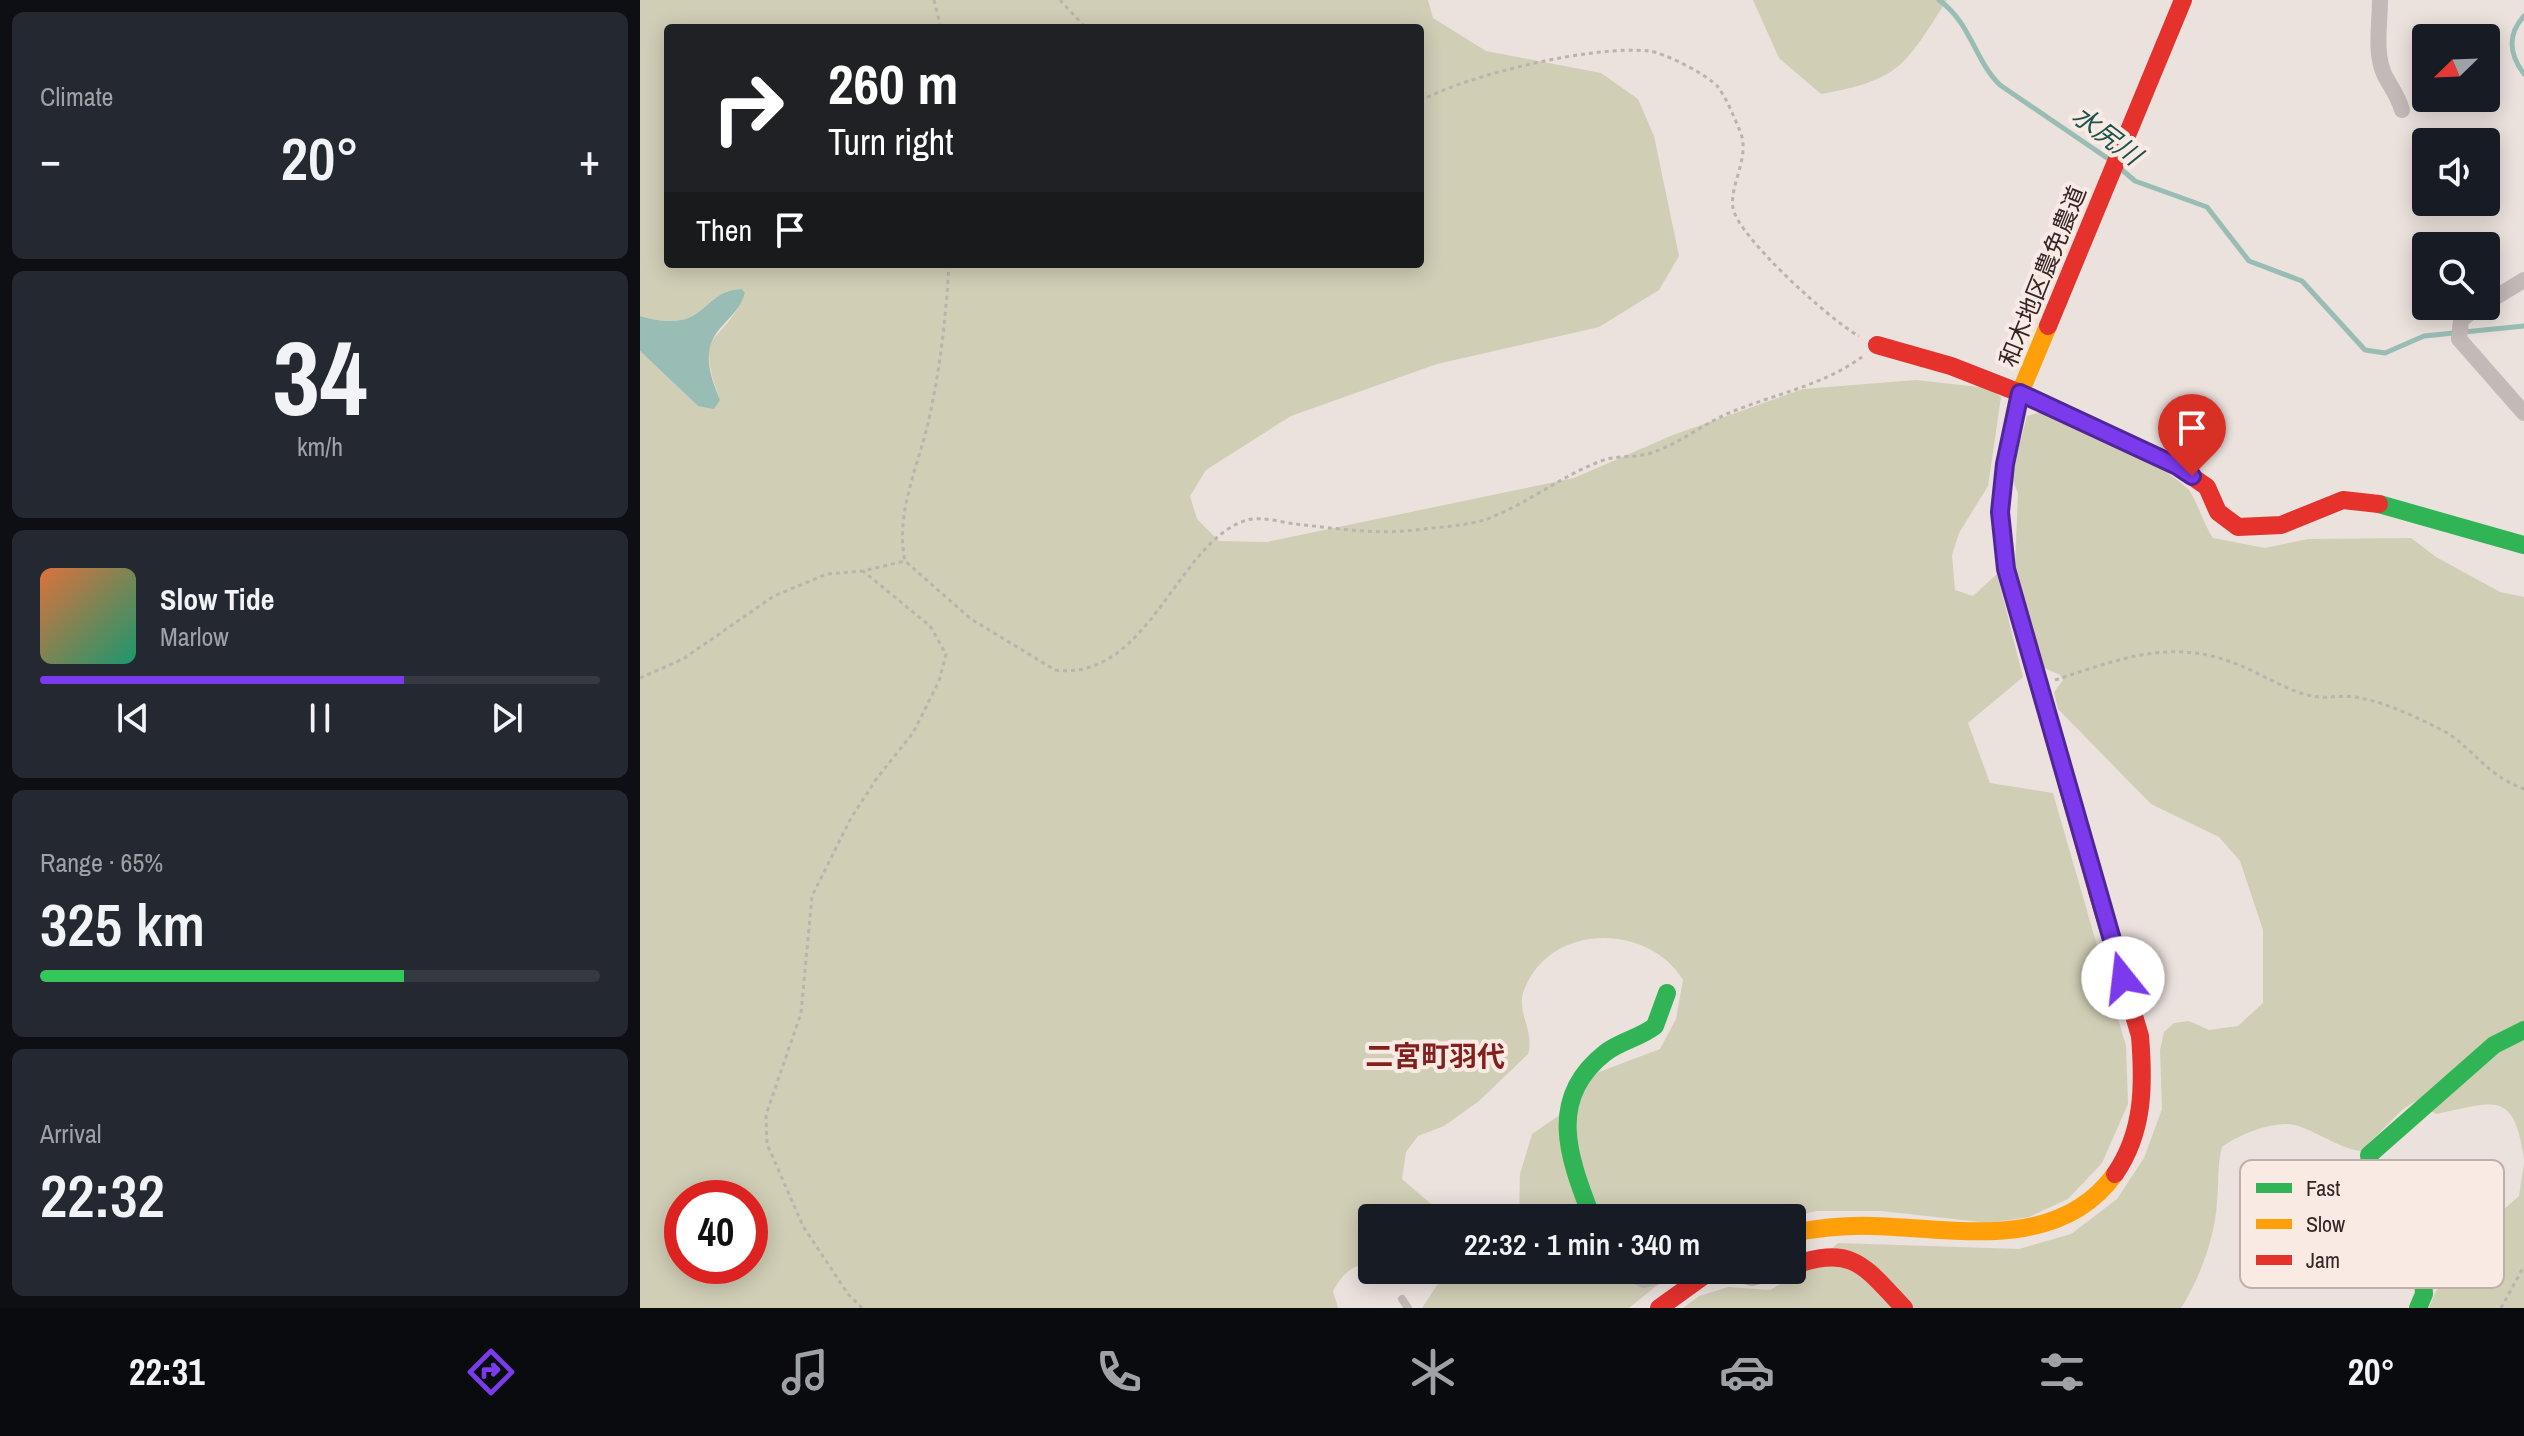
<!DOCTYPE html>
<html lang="en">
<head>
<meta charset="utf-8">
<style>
  :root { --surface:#171b24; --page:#242831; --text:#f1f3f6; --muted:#9ea1a6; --line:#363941; --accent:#7c3aed }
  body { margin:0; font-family:"Archivo Narrow","Noto Sans JP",sans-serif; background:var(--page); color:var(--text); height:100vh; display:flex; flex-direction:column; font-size:30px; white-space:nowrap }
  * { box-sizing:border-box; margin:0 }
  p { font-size:26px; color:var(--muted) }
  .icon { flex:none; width:44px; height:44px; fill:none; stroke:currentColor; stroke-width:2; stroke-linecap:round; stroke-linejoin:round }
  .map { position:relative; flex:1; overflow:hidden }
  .panel { display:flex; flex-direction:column; gap:12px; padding:12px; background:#0d0f14; width:640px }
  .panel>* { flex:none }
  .guide { position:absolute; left:24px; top:24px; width:760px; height:244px; border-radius:8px; box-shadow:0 4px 20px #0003; background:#202124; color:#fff; overflow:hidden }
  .needle { width:52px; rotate:247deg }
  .fabs { position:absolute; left:1772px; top:24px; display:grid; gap:16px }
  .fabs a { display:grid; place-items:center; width:88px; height:88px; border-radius:8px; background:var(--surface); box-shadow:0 4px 20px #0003; font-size:40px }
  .speed { position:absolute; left:24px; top:1180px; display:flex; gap:16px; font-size:40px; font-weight:700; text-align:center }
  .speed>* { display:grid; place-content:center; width:104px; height:104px; border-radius:50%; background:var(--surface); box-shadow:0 4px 20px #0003; line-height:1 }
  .speed .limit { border:12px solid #d22; background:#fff; color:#111 }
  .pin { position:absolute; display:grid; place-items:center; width:68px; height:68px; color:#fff; margin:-82px -34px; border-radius:50% 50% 50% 0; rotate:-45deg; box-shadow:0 0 8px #0007 }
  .pin .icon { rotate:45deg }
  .me { position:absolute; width:88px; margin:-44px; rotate:344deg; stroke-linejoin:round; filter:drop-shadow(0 0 6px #0008) }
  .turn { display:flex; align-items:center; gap:28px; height:168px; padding:0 32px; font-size:36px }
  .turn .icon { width:104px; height:104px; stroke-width:2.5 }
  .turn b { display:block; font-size:56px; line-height:68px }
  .then { display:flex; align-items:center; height:76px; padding:0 32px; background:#0003; gap:16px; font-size:30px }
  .big { font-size:60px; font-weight:600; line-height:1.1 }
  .panel .widget { flex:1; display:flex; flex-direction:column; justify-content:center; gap:12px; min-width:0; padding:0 28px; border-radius:12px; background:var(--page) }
  .panel .dial { align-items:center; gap:0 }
  .dial b { font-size:104px; line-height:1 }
  .song { display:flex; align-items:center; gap:24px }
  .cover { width:96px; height:96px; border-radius:12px; background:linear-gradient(135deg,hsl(20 70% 55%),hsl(160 70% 35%)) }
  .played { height:8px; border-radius:4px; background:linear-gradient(90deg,var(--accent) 65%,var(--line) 65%) }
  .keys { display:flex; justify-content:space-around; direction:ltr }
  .heat { display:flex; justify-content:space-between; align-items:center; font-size:44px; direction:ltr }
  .charge { height:12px; border-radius:6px; background:linear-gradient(90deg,#34c759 65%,var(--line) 0) }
  .trip { position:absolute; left:718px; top:1204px; width:448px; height:80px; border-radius:8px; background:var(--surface); box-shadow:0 4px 20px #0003; font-weight:600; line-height:80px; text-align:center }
  .menu { display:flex; height:128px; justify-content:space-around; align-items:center; background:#090b0e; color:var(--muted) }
  .menu .icon { width:56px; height:56px }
  .menu .active { color:var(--accent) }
  .menu b { font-size:36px; color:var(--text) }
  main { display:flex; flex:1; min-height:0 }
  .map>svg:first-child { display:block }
  .green { fill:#d1ceb6; fill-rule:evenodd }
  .water { fill:#99bdb5 }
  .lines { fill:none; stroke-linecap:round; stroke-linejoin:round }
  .stream { stroke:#99bdb5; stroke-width:5 }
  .path { stroke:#bcb2ae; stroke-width:3; stroke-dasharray:4 4; stroke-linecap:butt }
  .lane { stroke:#c3b9b6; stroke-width:8 }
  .street { stroke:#c3b9b6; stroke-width:16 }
  .fast { stroke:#30b455; stroke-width:18 }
  .slow { stroke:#ff9f0a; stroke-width:18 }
  .jam { stroke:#e5322d; stroke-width:18 }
  .route-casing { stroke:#51269a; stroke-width:20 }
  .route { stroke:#7c3aed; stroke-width:14 }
  .labels { text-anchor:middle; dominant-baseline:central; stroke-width:8; stroke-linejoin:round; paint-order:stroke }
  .street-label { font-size:24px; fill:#332625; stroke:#f9eae3 }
  .water-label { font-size:26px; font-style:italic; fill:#1b544c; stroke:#f9eae3 }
  .quarter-label { font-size:28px; font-weight:bold; fill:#82201e; stroke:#f9eae3 }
  .key { fill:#f9eae3; stroke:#beafaa; stroke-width:2 }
  .key-label { font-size:22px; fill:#332625 }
</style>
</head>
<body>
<main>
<section class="panel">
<div class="widget"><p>Climate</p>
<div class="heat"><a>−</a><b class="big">20°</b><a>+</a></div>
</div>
<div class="widget dial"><b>34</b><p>km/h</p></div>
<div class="widget">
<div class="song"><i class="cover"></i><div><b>Slow Tide</b><p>Marlow</p></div></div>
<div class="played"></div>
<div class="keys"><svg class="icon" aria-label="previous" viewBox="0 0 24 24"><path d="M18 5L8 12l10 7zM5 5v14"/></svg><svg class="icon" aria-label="pause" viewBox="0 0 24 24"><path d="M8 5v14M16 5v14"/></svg><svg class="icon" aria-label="next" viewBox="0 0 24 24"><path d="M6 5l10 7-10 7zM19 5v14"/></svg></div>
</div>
<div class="widget"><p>Range · 65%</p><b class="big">325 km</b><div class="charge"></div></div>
<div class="widget"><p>Arrival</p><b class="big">22:32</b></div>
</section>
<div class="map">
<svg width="1884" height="1308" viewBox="0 0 1884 1308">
  <rect width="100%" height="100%" fill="#ebe1dd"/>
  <g class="green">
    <path d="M 0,0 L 788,0 L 793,18 L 846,51 L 961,73 L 998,99 L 1014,136 L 1039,256 L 1019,290 L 959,327 L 797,364 L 651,416 L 566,470 L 550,496 L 557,519 L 579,541 L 627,542 L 934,478 L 1033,435 L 1163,389 L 1276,380 L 1348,388 L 1361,397 L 1348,486 L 1319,533 L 1312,555 L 1315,590 L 1333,596 L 1357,574 L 1383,677 L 1328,723 L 1350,783 L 1413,793 L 1486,1046 L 1488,1104 L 1462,1163 L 1428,1199 L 1389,1217 L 1349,1223 L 1242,1211 L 1176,1211 L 1148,1218 L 879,1218 L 880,1174 L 892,1134 L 936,1104 L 951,1075 L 1020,1049 L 1036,1019 L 1043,980 C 1008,922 907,922 883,993 C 877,1011 895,1034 888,1054 L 839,1101 L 804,1126 L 778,1136 L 766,1152 L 762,1179 L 797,1209 L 799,1218 L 732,1218 L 732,1262 C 711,1265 703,1274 693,1291 L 698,1308 L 0,1308 L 0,351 L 58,406 L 80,400 C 53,325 81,349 105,294 L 102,289 C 58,290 69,336 0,316 ZM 28,28 L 780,28 L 780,264 L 28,264 ZM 42,1198 L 110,1198 L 110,1266 L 42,1266 Z"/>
    <path d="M 1113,0 L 1307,0 C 1265,65 1261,80 1181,94 L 1139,58 Z"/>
    <path d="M 1401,412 C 1441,432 1518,459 1548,489 C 1555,496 1564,525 1573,538 L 1625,548 L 1668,539 L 1771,538 L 1796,557 L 1860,592 L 1884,597 L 1884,1159 C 1874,1089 1855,1102 1796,1114 L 1776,1101 L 1763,1109 L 1721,1151 C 1696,1148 1668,1125 1648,1124 C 1626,1124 1600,1134 1582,1147 C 1577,1166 1579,1182 1577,1202 C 1575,1237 1560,1278 1541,1308 L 1043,1308 L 1059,1296 L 1088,1287 L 1130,1290 L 1173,1265 L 1198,1243 L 1379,1249 L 1431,1234 L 1477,1199 L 1504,1158 L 1522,1109 L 1520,1050 L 1524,1032 L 1534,1023 L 1549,1021 L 1569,1030 L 1598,1026 L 1623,1003 L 1623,930 L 1600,861 L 1579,837 L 1511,804 L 1418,709 L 1414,692 L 1423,680 L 1420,675 L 1400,666 L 1375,567 L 1378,493 L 1371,476 L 1387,416 Z"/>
    <polygon points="1884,1163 1884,1308 1789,1308 1795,1293 1836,1234 1879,1196"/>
    <polygon points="807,1270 1036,1270 989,1308 782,1308"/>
  </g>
  <path class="water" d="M 102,289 L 105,293 C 101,307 93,314 84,324 C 60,348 69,372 80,400 L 74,409 L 58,406 L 0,351 L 0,316 C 69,336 59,290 102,289 Z"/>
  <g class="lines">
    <g class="stream">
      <path d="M 1299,0 C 1331,23 1335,61 1360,85 L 1470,160"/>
      <path d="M 1884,16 C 1867,35 1869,54 1884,74"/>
      <polyline points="1481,169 1495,181 1567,207 1609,261 1662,281 1725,350 1745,353 1784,336 1884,326"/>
    </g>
    <g class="path">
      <polyline points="294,0 301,28"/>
      <polyline points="420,0 446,28"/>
      <path d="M 780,101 C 830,74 953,45 1009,51 C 1025,53 1068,75 1078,87 C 1087,99 1094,117 1100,131 C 1111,157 1089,185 1093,208 C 1098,237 1192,322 1219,336"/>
      <path d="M 309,264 C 306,317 300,371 288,423 C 277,470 255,514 265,561 L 331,619 L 415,670 C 509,682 537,541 607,520 C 620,516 641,522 655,524 C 694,528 735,535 775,530 C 798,527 826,526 847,519 C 887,504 921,476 961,461 C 976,455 993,458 1008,454 C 1038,445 1061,425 1089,413 C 1134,394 1182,386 1222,357"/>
      <polyline points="0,678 43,659 134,596 187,574 223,571 265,561"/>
      <path d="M 1415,680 C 1480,659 1532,637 1599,665 C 1622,674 1647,691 1672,696 C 1686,699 1701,695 1715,697 C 1745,702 1774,716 1800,729 C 1832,745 1843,774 1884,789"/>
      <polyline points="222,1308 208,1294 163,1226 127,1144 126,1115 161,1013 172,896 211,818 237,778 273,733 299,681 306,654 290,626 223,571"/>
      <polyline points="1861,1308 1884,1266"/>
    </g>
    <polyline class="lane" points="762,1299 768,1308"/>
    <g class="street">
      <path d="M 1740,0 C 1740,24 1734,54 1745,76 C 1752,89 1758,96 1762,110"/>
      <polyline points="1846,303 1884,280"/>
      <polyline points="1839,306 1821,320 1819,339 1884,413"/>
      <polyline points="983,1270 1004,1280 1040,1270"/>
      <polyline points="1084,1270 1112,1278 1143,1270"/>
    </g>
    <g class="fast">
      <polyline points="1739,504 1884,545"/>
      <path d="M 952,1218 C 930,1160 905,1100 965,1053 C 980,1041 1000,1038 1015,1026 L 1027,993"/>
      <polyline points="1778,1308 1784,1294 1783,1280 1755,1240 1733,1178 1729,1155 1854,1045 1884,1030"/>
    </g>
    <g class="slow">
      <polyline points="1408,326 1380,393 1365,464 1360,512 1366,569 1457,891"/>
      <path d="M 1152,1233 C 1179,1228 1205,1225 1232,1226 C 1315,1228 1418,1253 1475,1174"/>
    </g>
    <g class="jam">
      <polyline points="1408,326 1543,0"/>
      <polyline points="1237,345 1311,366 1380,393 1537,466 1567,487 1578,512 1598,527 1641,525 1703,500 1739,504"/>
      <path d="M 1457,891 L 1500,1036 C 1504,1085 1504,1132 1475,1174"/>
      <path d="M 1152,1266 C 1213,1244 1224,1266 1264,1308"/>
      <polyline points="1019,1308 1072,1270"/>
    </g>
  </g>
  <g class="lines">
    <g class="route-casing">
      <polyline id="route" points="1483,978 1366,569 1360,512 1365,464 1380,393 1537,466 1552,476"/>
    </g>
    <use href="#route" class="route"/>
  </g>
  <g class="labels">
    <g class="street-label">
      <text transform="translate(1402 276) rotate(-68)">和木地区農免農道</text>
    </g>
    <g class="water-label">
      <text transform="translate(1467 135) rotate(37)">水尻川</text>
    </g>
    <g class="quarter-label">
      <text x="795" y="1056">二宮町羽代</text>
    </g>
  </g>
  <rect x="1600" y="1160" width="264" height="128" rx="12" class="key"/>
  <rect x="1616" y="1183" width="36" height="10" fill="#30b455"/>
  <rect x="1616" y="1219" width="36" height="10" fill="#ff9f0a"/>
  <rect x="1616" y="1255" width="36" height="10" fill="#e5322d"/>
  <g class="key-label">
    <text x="1666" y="1196">Fast</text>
    <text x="1666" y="1232">Slow</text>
    <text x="1666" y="1268">Jam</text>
  </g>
</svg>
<div class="fabs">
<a><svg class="needle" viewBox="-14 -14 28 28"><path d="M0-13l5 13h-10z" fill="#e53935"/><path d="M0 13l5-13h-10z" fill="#9ea1a6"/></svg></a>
<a><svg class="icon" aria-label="sound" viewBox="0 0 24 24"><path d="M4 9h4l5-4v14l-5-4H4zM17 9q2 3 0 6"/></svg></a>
<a><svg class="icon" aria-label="search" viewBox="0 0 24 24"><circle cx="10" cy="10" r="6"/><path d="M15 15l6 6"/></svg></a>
</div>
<div class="speed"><div class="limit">40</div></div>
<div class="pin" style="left:1552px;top:476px;background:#d93025"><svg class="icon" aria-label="arrive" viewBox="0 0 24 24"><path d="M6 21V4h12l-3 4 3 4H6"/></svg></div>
<svg class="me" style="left:1483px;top:978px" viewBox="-20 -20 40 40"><circle r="19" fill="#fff"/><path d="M0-13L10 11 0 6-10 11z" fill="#7c3aed"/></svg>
<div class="trip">22:32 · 1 min · 340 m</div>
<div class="guide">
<div class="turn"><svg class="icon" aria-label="right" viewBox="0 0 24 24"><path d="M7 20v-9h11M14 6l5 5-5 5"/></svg><div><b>260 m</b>Turn right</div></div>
<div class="then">Then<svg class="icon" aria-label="arrive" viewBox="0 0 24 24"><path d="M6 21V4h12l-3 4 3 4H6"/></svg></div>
</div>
</div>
</main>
<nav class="menu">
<b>22:31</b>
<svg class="icon active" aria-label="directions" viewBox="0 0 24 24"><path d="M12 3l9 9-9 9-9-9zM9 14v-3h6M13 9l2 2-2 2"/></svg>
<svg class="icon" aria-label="music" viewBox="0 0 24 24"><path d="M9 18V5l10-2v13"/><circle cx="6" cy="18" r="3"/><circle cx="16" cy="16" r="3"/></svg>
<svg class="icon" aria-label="phone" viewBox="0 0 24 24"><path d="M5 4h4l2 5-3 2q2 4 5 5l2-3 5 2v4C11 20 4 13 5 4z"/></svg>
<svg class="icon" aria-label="climate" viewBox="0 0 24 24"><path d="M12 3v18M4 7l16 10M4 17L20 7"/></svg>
<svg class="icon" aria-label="car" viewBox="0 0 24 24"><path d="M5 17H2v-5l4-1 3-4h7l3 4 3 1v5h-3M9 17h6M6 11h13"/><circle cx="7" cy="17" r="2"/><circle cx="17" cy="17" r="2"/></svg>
<svg class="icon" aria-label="filters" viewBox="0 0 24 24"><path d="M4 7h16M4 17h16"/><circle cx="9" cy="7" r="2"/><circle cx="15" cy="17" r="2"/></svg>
<b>20°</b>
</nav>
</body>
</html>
